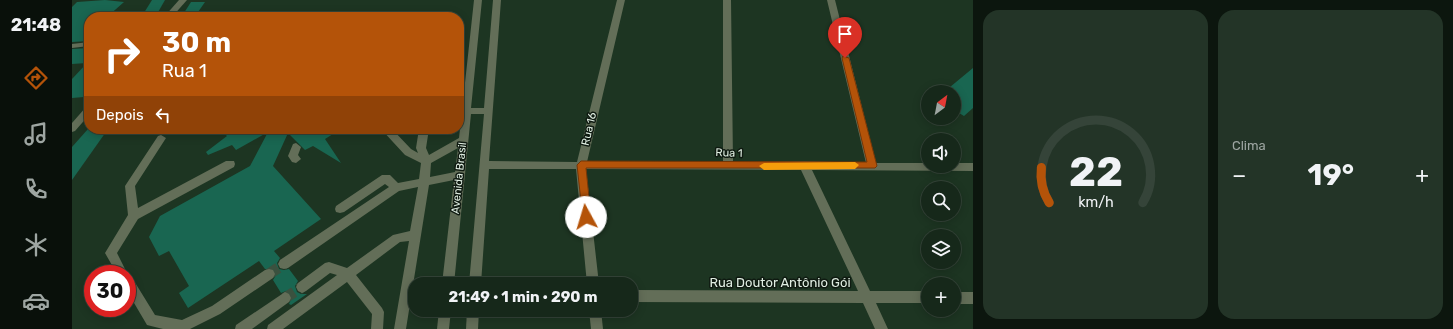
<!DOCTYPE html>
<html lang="pt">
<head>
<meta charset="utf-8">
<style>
  :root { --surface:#16281a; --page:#233427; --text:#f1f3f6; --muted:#9ea6a2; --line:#354439; --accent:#b45309 }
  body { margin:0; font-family:Rubik,sans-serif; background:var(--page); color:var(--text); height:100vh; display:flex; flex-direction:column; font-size:15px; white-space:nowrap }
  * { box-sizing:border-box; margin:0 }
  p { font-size:13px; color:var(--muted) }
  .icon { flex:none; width:22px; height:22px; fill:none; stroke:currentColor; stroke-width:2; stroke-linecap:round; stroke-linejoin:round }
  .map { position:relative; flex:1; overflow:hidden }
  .panel { display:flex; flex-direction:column; gap:10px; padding:10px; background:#0c160e; width:480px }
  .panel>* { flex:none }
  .hud { position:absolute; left:12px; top:12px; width:380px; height:122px; border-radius:16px; box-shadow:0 2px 10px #0003,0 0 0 1px var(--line); background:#b45309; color:#fff; overflow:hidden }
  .needle { width:26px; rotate:32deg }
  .buttons { position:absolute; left:849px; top:85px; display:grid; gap:8px }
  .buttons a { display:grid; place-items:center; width:40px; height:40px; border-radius:50%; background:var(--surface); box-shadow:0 2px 10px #0003,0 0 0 1px var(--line); font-size:20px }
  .speed { position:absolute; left:12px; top:265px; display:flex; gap:8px; font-size:20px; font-weight:700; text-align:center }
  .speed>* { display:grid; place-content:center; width:52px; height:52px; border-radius:50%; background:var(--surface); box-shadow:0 2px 10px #0003,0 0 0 1px var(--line); line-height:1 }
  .speed .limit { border:6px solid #d22; background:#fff; color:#111 }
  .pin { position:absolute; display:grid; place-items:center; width:34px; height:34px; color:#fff; margin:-41px -17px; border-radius:50% 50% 50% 0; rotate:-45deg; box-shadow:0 0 4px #0007 }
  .pin .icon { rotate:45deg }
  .me { position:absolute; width:44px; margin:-22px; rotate:354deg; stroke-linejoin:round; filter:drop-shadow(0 0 3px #0008) }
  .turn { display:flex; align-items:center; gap:14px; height:84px; padding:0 12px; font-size:18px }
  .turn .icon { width:52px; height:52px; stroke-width:2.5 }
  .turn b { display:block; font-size:28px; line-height:34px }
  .then { display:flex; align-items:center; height:38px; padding:0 12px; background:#0003; gap:8px; font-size:15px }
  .big { font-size:30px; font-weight:700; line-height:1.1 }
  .panel .widget { flex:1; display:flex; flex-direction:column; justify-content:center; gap:6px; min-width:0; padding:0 14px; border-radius:16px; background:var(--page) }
  .panel .dial { align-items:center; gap:0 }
  .dial svg { height:104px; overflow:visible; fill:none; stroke:var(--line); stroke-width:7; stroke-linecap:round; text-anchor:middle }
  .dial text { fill:var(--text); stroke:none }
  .heat { display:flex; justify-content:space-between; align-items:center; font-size:22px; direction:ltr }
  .panel .tiles { flex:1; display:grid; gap:10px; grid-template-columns:repeat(2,1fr) }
  .trip { position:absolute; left:336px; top:277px; width:230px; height:40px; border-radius:16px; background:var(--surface); box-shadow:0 2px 10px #0003,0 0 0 1px var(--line); font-weight:700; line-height:40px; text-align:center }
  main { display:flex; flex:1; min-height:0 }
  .tabs { display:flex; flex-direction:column; width:72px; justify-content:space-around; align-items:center; background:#09100a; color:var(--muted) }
  .tabs .icon { width:28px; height:28px }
  .tabs .on { color:var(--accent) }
  .tabs b { font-size:18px; color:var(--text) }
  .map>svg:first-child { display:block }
  .building { fill:#196651 }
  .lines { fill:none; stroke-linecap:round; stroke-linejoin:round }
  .minor-tunnel { stroke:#3a513f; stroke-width:11; stroke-dasharray:11 5.5; stroke-linecap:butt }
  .minor { fill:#636e58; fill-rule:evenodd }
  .route { fill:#b45309; stroke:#753606 }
  .slow { fill:#f59e0b }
  .labels { text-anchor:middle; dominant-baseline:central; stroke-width:3; stroke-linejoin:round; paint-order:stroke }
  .street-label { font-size:11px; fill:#e0eee2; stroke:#0f1a11 }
  .near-street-label { font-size:13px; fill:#e0eee2; stroke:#0f1a11 }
</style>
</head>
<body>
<main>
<nav class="tabs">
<b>21:48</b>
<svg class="icon on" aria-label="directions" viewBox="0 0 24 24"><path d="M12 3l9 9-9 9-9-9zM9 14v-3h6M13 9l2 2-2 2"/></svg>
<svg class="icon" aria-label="music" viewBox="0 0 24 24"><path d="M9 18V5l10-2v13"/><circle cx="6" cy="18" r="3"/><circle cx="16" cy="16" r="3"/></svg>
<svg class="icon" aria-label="phone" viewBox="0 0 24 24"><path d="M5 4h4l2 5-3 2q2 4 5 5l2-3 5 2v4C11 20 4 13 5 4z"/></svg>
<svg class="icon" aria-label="climate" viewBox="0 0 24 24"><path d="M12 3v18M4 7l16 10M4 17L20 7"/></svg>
<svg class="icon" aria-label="car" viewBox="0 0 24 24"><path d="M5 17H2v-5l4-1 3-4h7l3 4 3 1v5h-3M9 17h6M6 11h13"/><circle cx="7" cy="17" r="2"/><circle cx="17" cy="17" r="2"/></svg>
</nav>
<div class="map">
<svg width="901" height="329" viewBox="0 0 901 329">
  <rect width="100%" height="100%" fill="#1d3522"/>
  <g class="building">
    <polygon points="33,0 52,2 35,17 17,17 17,41 0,42 0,7 5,2"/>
    <polygon points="80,0 93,0 85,14 70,16"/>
    <polygon points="119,2 133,2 124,15 110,16"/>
    <polygon points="17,48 17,92 12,97 0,98 0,79 15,63 0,64 0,49"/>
    <polygon points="901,68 901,108 892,116 882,110 882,92 872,92"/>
    <polygon points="16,129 36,129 0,180 0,147"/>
    <polygon points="160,129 269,129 253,139 269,163 241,146 233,150 216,133 201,166 249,219 202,251 208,258 205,263 207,269 212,270 217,269 226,281 223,286 225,292 229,294 235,294 219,305 217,304 220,297 218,293 214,291 209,293 201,280 204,275 202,269 193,269 187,261 116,308 107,293 117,286 97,251 87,256 77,237 88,216 178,166 196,132 164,150 160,145 136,155 134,152 155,136 152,133"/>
  </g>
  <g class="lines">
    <g class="minor-tunnel">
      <polyline points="197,274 212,264"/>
      <polyline points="213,298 230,287"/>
    </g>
    <g class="minor">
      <polygon points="107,0 115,0 100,17 92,17"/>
      <path d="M 402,0 L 410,0 L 399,108 L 412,108 L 421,0 L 429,0 L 417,161 L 505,162 L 545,0 L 553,0 L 515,162 L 651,162 L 651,0 L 659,0 L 661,162 L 732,161 L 794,163 L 755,0 L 763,0 L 804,163 L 856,163 L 856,166 L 882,166 L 882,163 L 901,163 L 901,171 L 740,170 L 798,291 L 856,291 L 856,303 L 804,303 L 816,329 L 803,329 L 791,303 L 559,302 L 559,290 L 786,291 L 729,170 L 514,169 L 527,284 L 515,284 L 504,169 L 417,169 L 409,284 L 397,284 L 412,114 L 399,114 L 382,284 L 370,284 L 382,180 L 357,185 L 334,329 L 322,329 L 337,241 L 328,242 L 284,275 L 310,308 L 312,312 L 311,329 L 299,329 L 300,314 L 275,282 L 211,329 L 195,329 L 196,325 L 265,275 L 258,273 L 234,291 L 230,293 L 226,291 L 224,287 L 226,283 L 253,263 L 257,262 L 275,268 L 321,235 L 338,231 L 346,187 L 327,191 L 216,268 L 212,269 L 208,268 L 206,264 L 208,260 L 317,187 L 313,184 L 272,212 L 268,213 L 264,212 L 263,209 L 264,206 L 310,175 L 318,175 L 326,183 L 347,179 L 349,163 L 333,155 L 309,129 L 320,129 L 339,149 L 346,153 L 344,148 L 347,129 L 357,129 L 354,148 L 357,155 L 387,138 ZM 386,148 L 383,172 L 358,177 L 359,163 Z"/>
      <polygon points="17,42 17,46 0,48 0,44"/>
      <polygon points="17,106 17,115 3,131 0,132 0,123 14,107"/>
      <polygon points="89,135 94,138 63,186 66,208 154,161 162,161 163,164 162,167 66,219 45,253 56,275 59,276 83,315 110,320 140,306 193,270 197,269 201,270 203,274 201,278 148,314 118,329 91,329 75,325 55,291 55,274 45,274 33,253 56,215 53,186 86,136"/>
      <polygon points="224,143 229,147 226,155 229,159 224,163 220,162 216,156 221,144"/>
      <polygon points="213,292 217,294 219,298 217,302 180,329 163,329 164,325"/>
      <rect x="882" y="292" width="19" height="12"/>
      <polygon points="367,310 379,310 377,329 365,329"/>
      <polygon points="395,310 407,310 406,329 394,329"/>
      <polygon points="517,310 529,310 531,329 519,329"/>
    </g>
  </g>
  <polygon class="route" points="771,56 777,58 805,166 803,168 514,168 519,217 514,221 511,220 505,165 509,161 795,162 770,58"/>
  <polygon class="slow" points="783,162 787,165 783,169 692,170 687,166 692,163"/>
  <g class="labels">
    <g class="street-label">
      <text transform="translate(517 129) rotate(-77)">Rua 16</text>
      <text transform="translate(657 153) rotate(2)">Rua 1</text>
      <text transform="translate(387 178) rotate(-84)">Avenida Brasil</text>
    </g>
    <g class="near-street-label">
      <text x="708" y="282">Rua Doutor Antônio Gói</text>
    </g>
  </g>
</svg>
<div class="buttons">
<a><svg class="needle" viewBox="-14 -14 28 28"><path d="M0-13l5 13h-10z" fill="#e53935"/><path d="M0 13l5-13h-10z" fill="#9ea6a2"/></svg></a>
<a><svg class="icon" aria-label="sound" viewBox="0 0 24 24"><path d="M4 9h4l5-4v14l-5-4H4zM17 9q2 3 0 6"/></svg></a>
<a><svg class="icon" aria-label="search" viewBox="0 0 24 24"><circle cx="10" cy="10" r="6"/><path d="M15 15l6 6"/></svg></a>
<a><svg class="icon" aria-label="layers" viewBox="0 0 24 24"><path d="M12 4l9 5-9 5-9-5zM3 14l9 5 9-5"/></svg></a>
<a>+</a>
</div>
<div class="speed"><div class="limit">30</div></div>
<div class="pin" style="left:773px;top:58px;background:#d93025"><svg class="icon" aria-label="arrive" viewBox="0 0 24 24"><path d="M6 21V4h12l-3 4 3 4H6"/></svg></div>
<svg class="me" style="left:514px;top:217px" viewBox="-20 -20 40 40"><circle r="19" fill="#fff"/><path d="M0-13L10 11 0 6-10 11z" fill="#b45309"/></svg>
<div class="trip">21:49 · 1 min · 290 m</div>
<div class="hud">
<div class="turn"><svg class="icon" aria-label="right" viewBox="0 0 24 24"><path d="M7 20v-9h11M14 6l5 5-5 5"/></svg><div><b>30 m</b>Rua 1</div></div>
<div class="then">Depois<svg class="icon" aria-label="left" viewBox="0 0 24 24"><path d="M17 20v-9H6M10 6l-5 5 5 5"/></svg></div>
</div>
</div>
<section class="panel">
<div class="tiles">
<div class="widget dial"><svg viewBox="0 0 100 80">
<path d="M14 69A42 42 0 1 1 86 69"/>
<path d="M14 69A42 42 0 0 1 8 42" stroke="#b45309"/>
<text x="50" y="56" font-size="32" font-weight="700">22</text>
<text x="50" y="72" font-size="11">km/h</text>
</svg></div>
<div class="widget"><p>Clima</p>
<div class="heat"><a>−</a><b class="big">19°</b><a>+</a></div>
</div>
</div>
</section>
</main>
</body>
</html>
